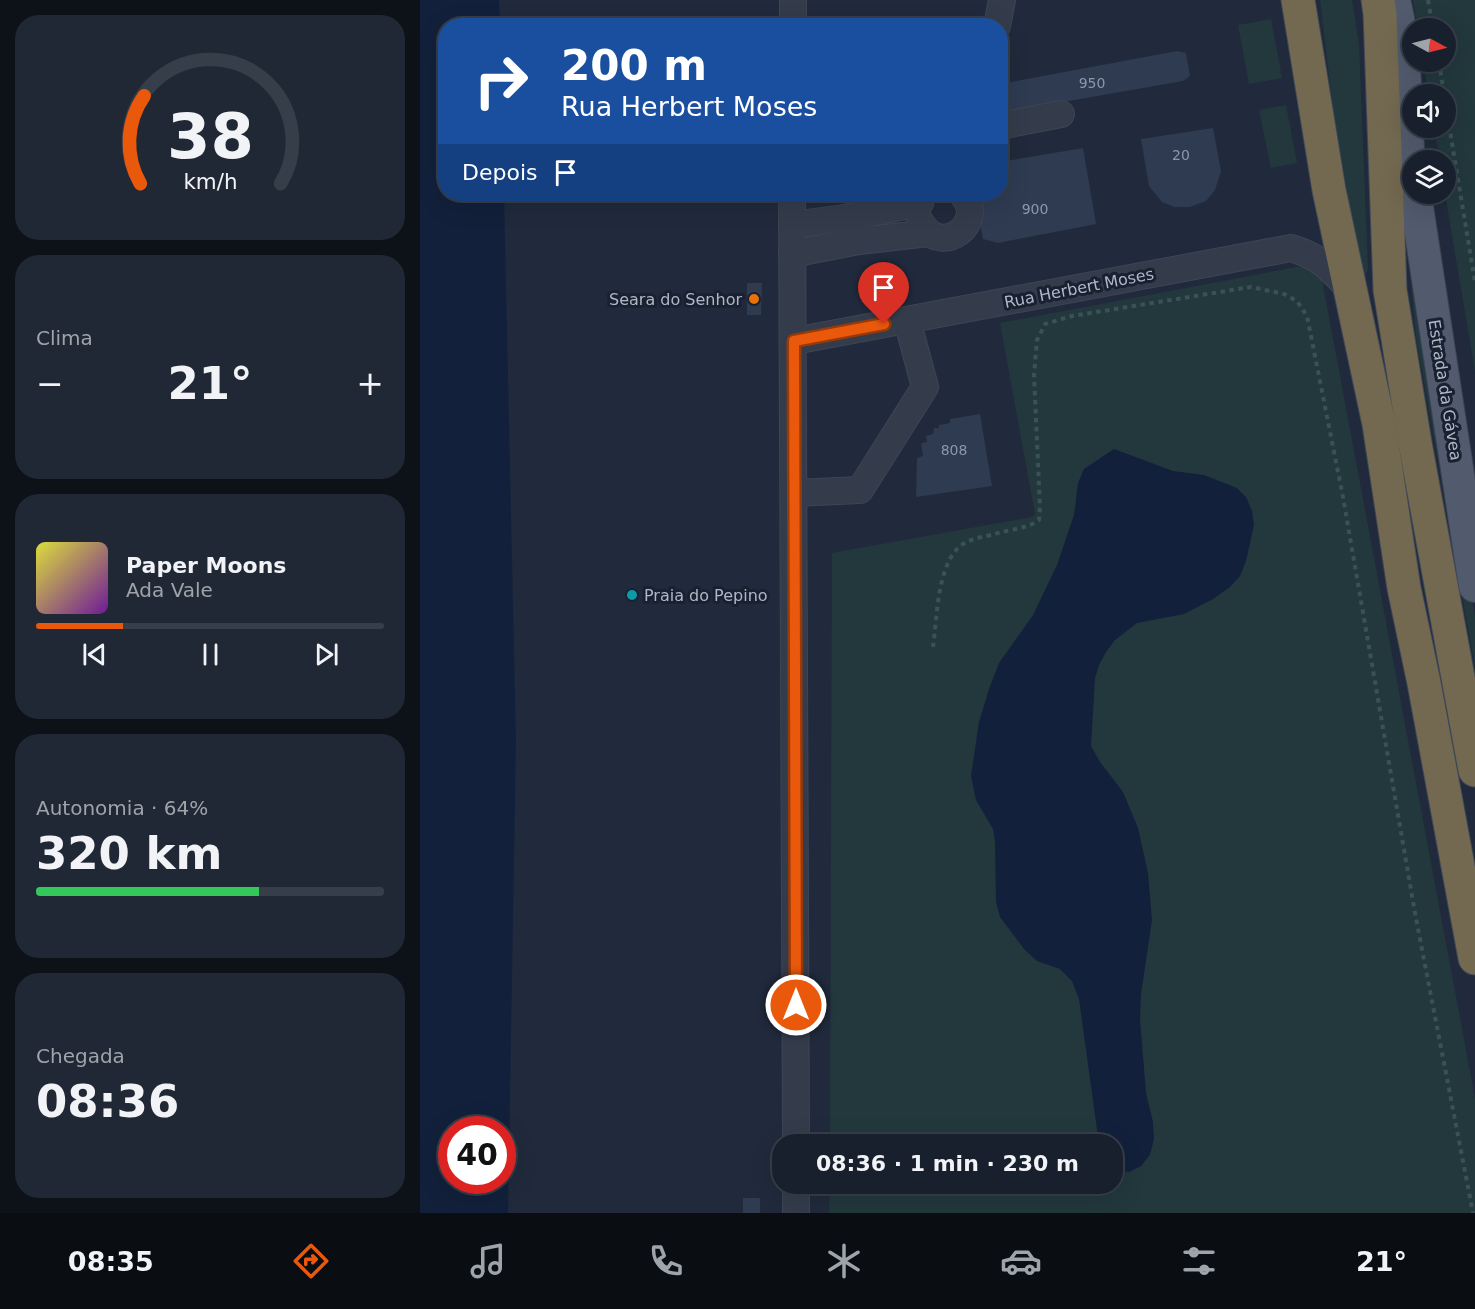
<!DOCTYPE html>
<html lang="pt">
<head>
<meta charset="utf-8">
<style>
  :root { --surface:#18202d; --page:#212835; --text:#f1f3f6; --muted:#9fa3aa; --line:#363e49; --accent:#ea580c }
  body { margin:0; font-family:"DejaVu Sans",sans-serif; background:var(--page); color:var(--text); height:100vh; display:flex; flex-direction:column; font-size:22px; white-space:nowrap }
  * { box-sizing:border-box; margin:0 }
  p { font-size:20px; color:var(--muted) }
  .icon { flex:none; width:33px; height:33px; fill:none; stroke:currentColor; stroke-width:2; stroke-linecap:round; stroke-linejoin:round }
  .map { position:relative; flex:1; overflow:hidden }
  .panel { display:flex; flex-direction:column; gap:15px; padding:15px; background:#0d1219; width:420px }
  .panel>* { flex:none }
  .hud { position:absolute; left:18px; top:18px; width:570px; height:183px; border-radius:24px; box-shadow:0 6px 24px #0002,0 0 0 2px var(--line); background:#1a4fa0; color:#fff; overflow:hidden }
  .needle { width:39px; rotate:97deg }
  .controls { position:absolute; left:982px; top:18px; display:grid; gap:12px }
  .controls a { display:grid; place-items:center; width:54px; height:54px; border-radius:50%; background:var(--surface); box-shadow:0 6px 24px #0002,0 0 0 2px var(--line); font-size:30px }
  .speed { position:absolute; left:18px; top:1116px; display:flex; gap:12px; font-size:30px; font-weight:700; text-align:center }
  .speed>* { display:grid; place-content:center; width:78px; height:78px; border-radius:50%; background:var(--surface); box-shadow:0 6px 24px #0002,0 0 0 2px var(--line); line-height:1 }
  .speed .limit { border:9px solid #d22; background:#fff; color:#111 }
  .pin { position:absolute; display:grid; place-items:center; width:51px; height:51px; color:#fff; margin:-62px -26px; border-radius:50% 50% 50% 0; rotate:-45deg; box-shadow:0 0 6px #0007 }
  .pin .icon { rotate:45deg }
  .me { position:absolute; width:66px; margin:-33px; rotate:0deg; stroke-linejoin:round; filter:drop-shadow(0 0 4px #0008) }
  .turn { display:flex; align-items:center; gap:21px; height:126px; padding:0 24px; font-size:27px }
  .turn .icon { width:78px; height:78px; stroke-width:2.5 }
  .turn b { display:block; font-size:42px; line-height:51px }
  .then { display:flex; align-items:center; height:57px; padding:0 24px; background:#0003; gap:12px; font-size:22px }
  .big { font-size:45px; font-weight:700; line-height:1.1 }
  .panel .tile { flex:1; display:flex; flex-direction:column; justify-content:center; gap:9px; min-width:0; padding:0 21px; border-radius:24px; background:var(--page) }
  .panel .dial { align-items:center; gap:0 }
  .dial svg { height:156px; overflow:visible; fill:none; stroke:var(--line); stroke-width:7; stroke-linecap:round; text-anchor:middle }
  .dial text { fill:var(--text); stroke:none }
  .song { display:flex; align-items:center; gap:18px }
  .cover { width:72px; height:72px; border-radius:9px; background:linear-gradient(135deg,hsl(60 70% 55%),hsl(280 70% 35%)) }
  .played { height:6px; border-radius:3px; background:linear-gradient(90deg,var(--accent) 25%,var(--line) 25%) }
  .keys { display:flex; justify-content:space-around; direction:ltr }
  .heat { display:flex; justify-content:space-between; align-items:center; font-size:33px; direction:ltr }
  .charge { height:9px; border-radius:4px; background:linear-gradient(90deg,#34c759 64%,var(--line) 0) }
  .trip { position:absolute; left:352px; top:1134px; width:351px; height:60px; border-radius:24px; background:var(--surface); box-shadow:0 6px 24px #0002,0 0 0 2px var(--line); font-weight:700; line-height:60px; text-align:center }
  .dock { display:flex; height:96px; justify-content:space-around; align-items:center; background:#0a0d12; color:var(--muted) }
  .dock .icon { width:42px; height:42px }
  .dock .on { color:var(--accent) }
  .dock b { font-size:27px; color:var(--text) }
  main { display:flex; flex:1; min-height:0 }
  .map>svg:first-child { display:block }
  .green { fill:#22383d }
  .water { fill:#12203b; fill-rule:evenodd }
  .building { fill:#2e3b51 }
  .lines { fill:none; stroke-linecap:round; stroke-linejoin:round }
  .minor-casing { stroke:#3d4555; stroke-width:28 }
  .major-casing { stroke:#3d4555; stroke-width:34 }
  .highway-casing { stroke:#3e4757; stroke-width:35 }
  .path { stroke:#3a5256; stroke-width:4; stroke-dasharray:4.5 4.5; stroke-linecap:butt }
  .minor { stroke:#343c4c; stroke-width:26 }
  .major { stroke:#515b6d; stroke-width:32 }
  .highway { stroke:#736850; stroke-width:33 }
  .route-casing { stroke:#983908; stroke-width:15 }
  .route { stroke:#ea580c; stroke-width:10 }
  .food-dot { fill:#e8710a; stroke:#192131; stroke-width:2 }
  .culture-dot { fill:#0f9aa8; stroke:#192131; stroke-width:2 }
  .labels { text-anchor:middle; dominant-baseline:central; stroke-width:6; stroke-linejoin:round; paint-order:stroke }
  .number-label { font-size:14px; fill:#8d97a9 }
  .street-label { font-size:16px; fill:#aeb7c8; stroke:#192131 }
  .poi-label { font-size:16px; fill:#aeb7c8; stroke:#192131; text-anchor:end }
</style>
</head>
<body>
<main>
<section class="panel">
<div class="tile dial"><svg viewBox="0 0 100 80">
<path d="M14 69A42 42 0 1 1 86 69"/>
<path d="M14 69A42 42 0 0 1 16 24" stroke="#ea580c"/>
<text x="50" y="56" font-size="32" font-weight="700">38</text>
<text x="50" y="72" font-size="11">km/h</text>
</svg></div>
<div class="tile"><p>Clima</p>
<div class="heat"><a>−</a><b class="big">21°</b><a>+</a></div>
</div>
<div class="tile">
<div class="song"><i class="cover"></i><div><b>Paper Moons</b><p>Ada Vale</p></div></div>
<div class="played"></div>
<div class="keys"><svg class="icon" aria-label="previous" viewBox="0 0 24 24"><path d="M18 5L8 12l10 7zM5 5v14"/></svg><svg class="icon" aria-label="pause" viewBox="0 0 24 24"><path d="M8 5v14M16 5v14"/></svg><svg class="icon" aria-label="next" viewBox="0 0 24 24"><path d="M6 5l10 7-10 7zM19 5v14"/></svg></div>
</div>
<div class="tile"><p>Autonomia · 64%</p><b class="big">320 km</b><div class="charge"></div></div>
<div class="tile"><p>Chegada</p><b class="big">08:36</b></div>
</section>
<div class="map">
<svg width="1055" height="1213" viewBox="0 0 1055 1213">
  <rect width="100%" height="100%" fill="#202a3c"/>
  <g class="green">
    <polygon points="900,0 932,0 939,44 948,270 943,278 915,124"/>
    <polygon points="993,0 1055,0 1055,371 1025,194 1026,160 1020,160 1014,128 1026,128 1026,94 1009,94 1003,62 1026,62 1026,28 998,28"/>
    <polygon points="851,19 862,78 829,84 818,25"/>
    <polygon points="866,105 877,163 851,168 839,110"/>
    <polygon points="998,259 1055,616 1055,667 996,336 989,260"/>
    <polygon points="877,267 891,267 902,280 1055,1098 1055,1213 409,1213 410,1184 693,1184 693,1144 410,1144 412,553 612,517 615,514 580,323"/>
  </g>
  <g class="water">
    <path d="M 0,0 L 79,0 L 80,25 L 26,26 L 26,194 L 84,194 L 96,741 L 88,1213 L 0,1213 ZM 32,1130 L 82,1130 L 82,1180 L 32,1180 Z"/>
    <polygon points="694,449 753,471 784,475 817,488 826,497 832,511 834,525 826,561 820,576 810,587 793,599 764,614 717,623 695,640 686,652 679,665 675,678 671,746 680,762 703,792 718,828 728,873 732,920 721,994 720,1019 726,1093 733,1122 734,1139 730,1155 721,1166 709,1172 693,1170 693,1144 679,1144 659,999 652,981 640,969 617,961 604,949 580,917 576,902 575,842 573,829 556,800 551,776 559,722 569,689 579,663 613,615 637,565 654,515 658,483 664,469"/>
  </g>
  <g class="building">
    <polygon points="757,51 766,53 770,76 763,81 580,113 580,84"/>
    <polygon points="793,128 801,171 795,190 786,201 770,207 754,207 742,202 729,186 721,139"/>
    <polygon points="663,148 676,224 578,243 563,239 554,194 580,194 580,162"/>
    <polygon points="327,283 342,283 341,315 327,315"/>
    <polygon points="560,414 572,486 496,497 497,458 503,456 501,443 507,442 506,436 513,434 514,428 519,428 519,425 530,423 530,419"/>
    <rect x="323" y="1198" width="17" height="15"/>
  </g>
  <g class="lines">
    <g class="minor-casing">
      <g id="minor">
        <polyline points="373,26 373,0"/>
        <polyline points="577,26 582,0"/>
        <polyline points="580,126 641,114"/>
        <polyline points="372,194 376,1144"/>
        <path d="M 500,221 C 520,260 569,222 542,194"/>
        <polyline points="372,225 424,218 500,203"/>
        <polyline points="372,254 439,241 509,233"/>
        <path d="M 374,341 L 871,248 C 901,257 910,269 931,291"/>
        <polyline points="374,493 440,490 505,387 487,320"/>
        <polyline points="376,1184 376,1213"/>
      </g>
    </g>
    <g class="major-casing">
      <g id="major">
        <polyline points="974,0 983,42 988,150 993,180"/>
        <polyline points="995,194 1055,586"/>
      </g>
    </g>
    <g class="highway-casing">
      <g id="highway">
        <polyline points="878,0 909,190 959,424 984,588 1004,683 1055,958"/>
        <polyline points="958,0 960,14 970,290 995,443 1055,770"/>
      </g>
    </g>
    <g class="path">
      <polyline points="1008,0 1013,28"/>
      <polyline points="1019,62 1024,94"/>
      <polyline points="1026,107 1055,282"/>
      <path d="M 513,647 C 517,618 517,571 537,549 C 546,539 563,537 575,534 C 590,529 607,529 619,520 L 620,507 L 614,375 L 617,340 L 625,324 L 652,316 L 831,287 L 864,294 L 877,301 L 887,316 L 923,497 L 995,913 L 1053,1213"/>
      <polyline points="355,1173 355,1154"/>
    </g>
    <use href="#minor" class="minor"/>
    <use href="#major" class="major"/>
    <use href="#highway" class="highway"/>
  </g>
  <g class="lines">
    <g class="route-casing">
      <polyline id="route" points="376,1005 374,341 464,324"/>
    </g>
    <use href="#route" class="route"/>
  </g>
  <circle class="food-dot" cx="334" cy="299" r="6"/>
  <circle class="culture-dot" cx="212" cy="595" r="6"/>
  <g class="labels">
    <g class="number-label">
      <text x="672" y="83">950</text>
      <text x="761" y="155">20</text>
      <text x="615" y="209">900</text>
      <text x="534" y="450">808</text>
    </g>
    <g class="street-label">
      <text transform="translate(659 288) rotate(-11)">Rua Herbert Moses</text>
      <text transform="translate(1025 390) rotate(81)">Estrada da Gávea</text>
    </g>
    <g class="poi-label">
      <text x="322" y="299">Seara do Senhor</text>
      <text x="224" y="595" text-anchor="start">Praia do Pepino</text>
    </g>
  </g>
</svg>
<div class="controls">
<a><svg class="needle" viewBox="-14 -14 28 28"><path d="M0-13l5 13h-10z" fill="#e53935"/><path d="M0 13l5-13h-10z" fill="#9fa3aa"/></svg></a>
<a><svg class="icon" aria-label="sound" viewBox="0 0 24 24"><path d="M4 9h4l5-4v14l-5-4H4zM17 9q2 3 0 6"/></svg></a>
<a><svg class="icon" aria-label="layers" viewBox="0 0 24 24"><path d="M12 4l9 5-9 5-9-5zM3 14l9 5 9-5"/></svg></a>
</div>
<div class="speed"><div class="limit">40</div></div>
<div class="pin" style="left:464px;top:324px;background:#d93025"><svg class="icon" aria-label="arrive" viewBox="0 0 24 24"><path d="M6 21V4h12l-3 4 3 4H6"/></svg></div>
<svg class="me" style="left:376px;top:1005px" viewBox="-20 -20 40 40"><circle r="17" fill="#ea580c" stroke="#fff" stroke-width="3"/><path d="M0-11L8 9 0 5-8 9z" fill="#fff"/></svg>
<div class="trip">08:36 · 1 min · 230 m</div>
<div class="hud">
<div class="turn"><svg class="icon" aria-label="right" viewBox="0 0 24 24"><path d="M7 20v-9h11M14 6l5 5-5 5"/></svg><div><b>200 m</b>Rua Herbert Moses</div></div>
<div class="then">Depois<svg class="icon" aria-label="arrive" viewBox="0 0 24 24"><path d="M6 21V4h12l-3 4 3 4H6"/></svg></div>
</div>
</div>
</main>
<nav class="dock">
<b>08:35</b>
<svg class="icon on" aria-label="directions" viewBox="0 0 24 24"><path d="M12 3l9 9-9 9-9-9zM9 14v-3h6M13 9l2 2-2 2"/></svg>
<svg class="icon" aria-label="music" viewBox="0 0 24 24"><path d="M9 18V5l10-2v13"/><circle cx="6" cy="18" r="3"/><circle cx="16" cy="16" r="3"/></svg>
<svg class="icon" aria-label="phone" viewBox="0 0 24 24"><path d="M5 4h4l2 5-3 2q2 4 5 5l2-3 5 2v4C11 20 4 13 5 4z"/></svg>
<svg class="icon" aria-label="climate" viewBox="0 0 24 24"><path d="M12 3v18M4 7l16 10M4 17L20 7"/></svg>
<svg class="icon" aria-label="car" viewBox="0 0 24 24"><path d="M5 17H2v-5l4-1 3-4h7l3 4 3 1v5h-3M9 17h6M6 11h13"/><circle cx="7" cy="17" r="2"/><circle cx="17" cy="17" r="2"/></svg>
<svg class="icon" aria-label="filters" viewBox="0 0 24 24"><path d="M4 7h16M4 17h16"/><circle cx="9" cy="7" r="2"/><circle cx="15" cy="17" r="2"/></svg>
<b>21°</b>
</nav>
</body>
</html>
